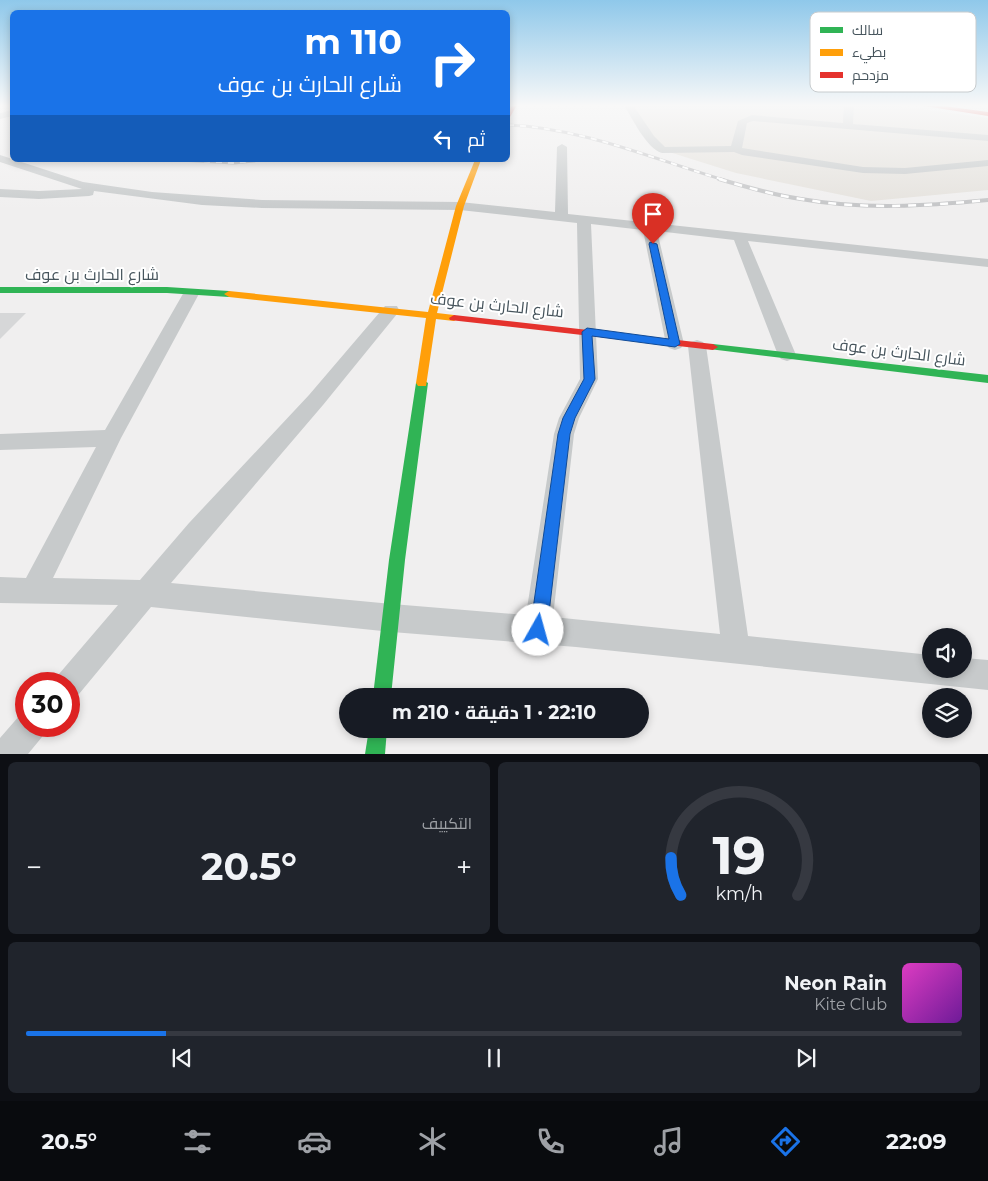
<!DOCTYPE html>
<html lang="ar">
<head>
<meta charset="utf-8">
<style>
  :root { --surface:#171b24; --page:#20242c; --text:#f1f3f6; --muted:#9ea1a6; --line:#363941; --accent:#1a73e8 }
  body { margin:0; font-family:Montserrat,Cairo,sans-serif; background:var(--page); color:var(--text); direction:rtl; height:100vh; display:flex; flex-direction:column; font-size:19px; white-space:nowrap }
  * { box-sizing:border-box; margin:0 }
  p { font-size:16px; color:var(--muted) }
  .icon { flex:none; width:28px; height:28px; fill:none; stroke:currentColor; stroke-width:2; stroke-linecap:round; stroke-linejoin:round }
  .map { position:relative; height:754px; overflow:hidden; direction:ltr }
  .sheet { display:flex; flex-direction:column; gap:8px; padding:8px; background:#0d0f14; flex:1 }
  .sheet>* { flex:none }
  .hud { position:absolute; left:10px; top:10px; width:500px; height:152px; border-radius:8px; box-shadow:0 2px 8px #0003; direction:rtl; background:#1a73e8; color:#fff; overflow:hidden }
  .controls { position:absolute; left:922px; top:628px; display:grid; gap:10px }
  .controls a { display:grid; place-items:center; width:50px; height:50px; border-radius:50%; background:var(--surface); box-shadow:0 2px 8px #0003; font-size:25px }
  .speed { position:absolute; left:15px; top:672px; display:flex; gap:10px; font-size:25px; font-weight:700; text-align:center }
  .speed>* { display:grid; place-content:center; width:65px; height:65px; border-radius:50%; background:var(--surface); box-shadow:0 2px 8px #0003; line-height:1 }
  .speed .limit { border:8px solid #d22; background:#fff; color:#111 }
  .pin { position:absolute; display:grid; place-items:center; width:42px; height:42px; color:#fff; margin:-51px -21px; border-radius:50% 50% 50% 0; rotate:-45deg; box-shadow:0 0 5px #0007 }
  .pin .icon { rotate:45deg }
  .me { position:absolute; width:55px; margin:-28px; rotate:7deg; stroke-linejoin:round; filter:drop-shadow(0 0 4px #0008) }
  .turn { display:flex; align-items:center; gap:18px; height:105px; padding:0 25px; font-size:22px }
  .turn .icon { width:65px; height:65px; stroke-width:2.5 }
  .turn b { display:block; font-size:35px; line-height:42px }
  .then { display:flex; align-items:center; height:48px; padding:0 25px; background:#0003; gap:10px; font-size:19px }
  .big { font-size:38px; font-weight:700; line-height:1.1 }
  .sheet .widget { flex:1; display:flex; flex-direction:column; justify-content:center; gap:8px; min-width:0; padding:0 18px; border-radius:8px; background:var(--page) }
  .sheet .dial { align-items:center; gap:0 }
  .dial svg { height:130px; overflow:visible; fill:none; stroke:var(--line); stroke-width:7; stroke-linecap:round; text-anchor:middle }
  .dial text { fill:var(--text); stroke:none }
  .song { display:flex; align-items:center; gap:15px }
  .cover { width:60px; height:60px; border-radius:8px; background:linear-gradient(135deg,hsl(310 70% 55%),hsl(280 70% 35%)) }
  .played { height:5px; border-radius:2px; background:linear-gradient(90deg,var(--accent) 15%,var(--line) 15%) }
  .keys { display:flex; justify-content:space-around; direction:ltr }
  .heat { display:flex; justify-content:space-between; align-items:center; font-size:28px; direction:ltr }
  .sheet .tiles { flex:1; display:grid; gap:8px; grid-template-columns:1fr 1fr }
  .widget:last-child { grid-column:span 2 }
  .trip { position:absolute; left:339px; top:688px; width:310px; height:50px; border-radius:25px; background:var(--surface); box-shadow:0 2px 8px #0003; font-weight:700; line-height:50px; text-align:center; direction:rtl }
  .dock { display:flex; height:80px; justify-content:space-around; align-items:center; background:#090b0e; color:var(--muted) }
  .dock .icon { width:35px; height:35px }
  .dock .selected { color:var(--accent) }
  .dock b { font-size:22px; color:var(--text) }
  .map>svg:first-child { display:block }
  .commercial { fill:#e5e2dd }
  .building { fill:#d6d7d8 }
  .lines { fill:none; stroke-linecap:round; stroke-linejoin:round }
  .street { fill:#c7cacb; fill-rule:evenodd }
  .fast { fill:#30b455; fill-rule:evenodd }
  .slow { fill:#ff9f0a; fill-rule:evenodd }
  .jam { fill:#e5322d; fill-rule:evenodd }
  .rail-far1-casing { stroke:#c3c4c6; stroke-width:3 }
  .rail-casing { stroke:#c3c4c6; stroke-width:4 }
  .rail-far1 { stroke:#fff; stroke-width:2; stroke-dasharray:6; stroke-linecap:butt }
  .rail { stroke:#fff; stroke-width:2.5; stroke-dasharray:8; stroke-linecap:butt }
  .route { fill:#1a73e8; stroke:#114b97 }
  .labels { text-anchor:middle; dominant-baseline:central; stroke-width:4; stroke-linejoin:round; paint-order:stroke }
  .street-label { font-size:16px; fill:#46545c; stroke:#fff }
  .key { fill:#fff; stroke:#c8ccce; stroke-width:1 }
  .key-label { font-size:14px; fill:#46545c }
</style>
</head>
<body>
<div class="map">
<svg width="988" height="754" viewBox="0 0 988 754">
  <rect width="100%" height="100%" fill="#f0efef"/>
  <polygon class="commercial" points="628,105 890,105 988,118 988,190 871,201 736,173 666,151"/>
  <polygon class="building" points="0,313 26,313 0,339"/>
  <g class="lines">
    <g class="street">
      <path d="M 624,105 L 633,105 L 654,136 L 665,147 L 731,146 L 738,121 L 752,115 L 843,123 L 844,105 L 854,105 L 853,124 L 988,135 L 988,141 L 753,121 L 747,123 L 742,148 L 863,167 L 905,168 L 988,160 L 988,166 L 905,174 L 863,173 L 742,155 L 734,152 L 662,153 C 647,149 632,118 624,105 Z"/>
      <polygon points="12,110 12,116 0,119 0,113"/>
      <polygon points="562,144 567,147 568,214 988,259 988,267 748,241 796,355 793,359 787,361 781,359 778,355 734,240 657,231 684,344 681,348 675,350 669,348 666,344 643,230 591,224 598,379 579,418 574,434 553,617 720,634 688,346 691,342 697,340 703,342 706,346 748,636 931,655 931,669 964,669 964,658 988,660 988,690 576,647 392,632 151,607 79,694 69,699 69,684 54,684 59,674 118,605 0,603 0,577 26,578 96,447 0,450 0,434 105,430 184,292 186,289 198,289 200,292 121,438 53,578 140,580 189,523 309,395 385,306 397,306 399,310 397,314 323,405 171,583 392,604 526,615 554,434 559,418 580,379 577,223 460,210 262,208 202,205 94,191 93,195 89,196 39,199 0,197 0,189 39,191 82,189 0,162 0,155 83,182 152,192 262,200 460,202 555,212 557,147"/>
      <polygon points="26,712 26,726 46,726 42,737 28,754 0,754 0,738 20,715"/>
    </g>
    <g class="fast">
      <polygon points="0,287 167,287 229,291 234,294 229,297 167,293 0,293"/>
      <polygon points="713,344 988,375 988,383 709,349 708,347 709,345"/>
      <polygon points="422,379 428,383 405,560 391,696 373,696 389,560 416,383"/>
      <polygon points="369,729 387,729 385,754 365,754"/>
    </g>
    <polygon class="slow" points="475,160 481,160 464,206 437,313 454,315 459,318 454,321 436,319 426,386 418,386 416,383 426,318 229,297 224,294 229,291 428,312 456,206"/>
    <g class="jam">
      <polygon points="512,105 517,105 510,117 508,118 508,112"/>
      <polygon points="918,105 936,105 988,112 988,116"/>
      <polygon points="454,315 713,344 718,347 713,350 450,320 449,318"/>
    </g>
    <g class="rail-far1-casing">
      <g id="rail-far1">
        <path d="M 508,125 C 583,128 653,159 724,180"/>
        <polyline points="180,160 234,163 262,160"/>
      </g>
    </g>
    <g class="rail-casing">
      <path id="rail" d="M 719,179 C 746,187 773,195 801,199 C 863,210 926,206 988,200"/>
    </g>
    <use href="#rail-far1" class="rail-far1"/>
    <use href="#rail" class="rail"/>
  </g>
  <linearGradient id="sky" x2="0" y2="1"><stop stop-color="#8fc8ea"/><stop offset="0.5" stop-color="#f8f8f8"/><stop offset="1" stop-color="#f8f8f8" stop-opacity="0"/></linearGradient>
  <rect width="988" height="211" fill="url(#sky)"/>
  <polygon class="route" points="650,242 657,244 680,344 675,347 592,336 595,379 575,418 570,434 547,630 544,636 538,639 533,636 530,630 558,434 563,418 584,379 582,332 587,328 669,339 649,244"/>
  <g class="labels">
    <g class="street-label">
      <text x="92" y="274">شارع الحارث بن عوف</text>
      <text transform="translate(497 305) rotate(6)">شارع الحارث بن عوف</text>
      <text transform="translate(899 352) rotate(7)">شارع الحارث بن عوف</text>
    </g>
  </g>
  <rect x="810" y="12" width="166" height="80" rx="8" class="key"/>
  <rect x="820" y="27" width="23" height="6" fill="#30b455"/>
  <rect x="820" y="49" width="23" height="7" fill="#ff9f0a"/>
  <rect x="820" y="72" width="23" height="6" fill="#e5322d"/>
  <g class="key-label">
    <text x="852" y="35">سالك</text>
    <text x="852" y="57">بطيء</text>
    <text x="852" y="80">مزدحم</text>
  </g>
</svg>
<div class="controls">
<a><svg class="icon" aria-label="sound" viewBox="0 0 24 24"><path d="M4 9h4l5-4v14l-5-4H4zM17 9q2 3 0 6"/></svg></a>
<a><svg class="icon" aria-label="layers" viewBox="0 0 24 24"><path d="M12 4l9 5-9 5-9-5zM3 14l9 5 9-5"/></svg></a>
</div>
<div class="speed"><div class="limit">30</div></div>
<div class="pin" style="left:653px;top:244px;background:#d93025"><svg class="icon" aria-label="arrive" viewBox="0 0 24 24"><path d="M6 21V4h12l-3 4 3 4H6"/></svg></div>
<svg class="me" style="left:538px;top:630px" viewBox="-20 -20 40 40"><circle r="19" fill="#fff"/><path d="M0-13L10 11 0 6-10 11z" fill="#1a73e8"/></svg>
<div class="trip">22:10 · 1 دقيقة · 210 m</div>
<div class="hud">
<div class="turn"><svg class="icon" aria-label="right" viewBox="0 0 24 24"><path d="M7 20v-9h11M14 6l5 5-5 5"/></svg><div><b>110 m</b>شارع الحارث بن عوف</div></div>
<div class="then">ثم<svg class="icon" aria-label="left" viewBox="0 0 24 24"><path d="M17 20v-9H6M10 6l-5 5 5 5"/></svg></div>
</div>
</div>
<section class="sheet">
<div class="tiles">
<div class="widget dial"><svg viewBox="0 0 100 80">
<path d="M14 69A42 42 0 1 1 86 69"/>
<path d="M14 69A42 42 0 0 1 8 46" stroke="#1a73e8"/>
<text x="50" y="56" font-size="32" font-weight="700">19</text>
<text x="50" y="72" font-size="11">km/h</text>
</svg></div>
<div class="widget"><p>التكييف</p>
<div class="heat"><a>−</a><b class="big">20.5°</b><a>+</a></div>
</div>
<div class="widget">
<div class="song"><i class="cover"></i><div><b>Neon Rain</b><p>Kite Club</p></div></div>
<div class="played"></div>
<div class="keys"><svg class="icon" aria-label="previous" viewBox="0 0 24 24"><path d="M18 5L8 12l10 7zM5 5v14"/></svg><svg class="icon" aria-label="pause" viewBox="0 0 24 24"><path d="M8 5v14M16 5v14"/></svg><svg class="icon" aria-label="next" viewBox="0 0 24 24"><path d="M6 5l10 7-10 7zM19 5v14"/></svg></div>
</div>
</div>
</section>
<nav class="dock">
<b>22:09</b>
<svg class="icon selected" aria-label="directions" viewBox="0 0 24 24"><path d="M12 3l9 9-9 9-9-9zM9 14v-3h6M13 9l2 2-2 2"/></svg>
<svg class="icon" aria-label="music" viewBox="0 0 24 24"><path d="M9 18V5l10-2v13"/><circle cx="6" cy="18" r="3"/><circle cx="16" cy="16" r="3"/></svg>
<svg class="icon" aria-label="phone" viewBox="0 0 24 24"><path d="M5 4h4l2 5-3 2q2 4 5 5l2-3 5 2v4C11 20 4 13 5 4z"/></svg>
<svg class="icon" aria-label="climate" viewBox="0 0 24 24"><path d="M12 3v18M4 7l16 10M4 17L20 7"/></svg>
<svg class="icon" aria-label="car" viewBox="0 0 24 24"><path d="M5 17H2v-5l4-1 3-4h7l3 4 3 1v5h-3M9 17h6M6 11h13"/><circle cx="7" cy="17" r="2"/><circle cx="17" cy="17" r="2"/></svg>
<svg class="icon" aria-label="filters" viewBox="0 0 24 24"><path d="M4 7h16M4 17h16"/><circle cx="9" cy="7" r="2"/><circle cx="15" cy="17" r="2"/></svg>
<b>20.5°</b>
</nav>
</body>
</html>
